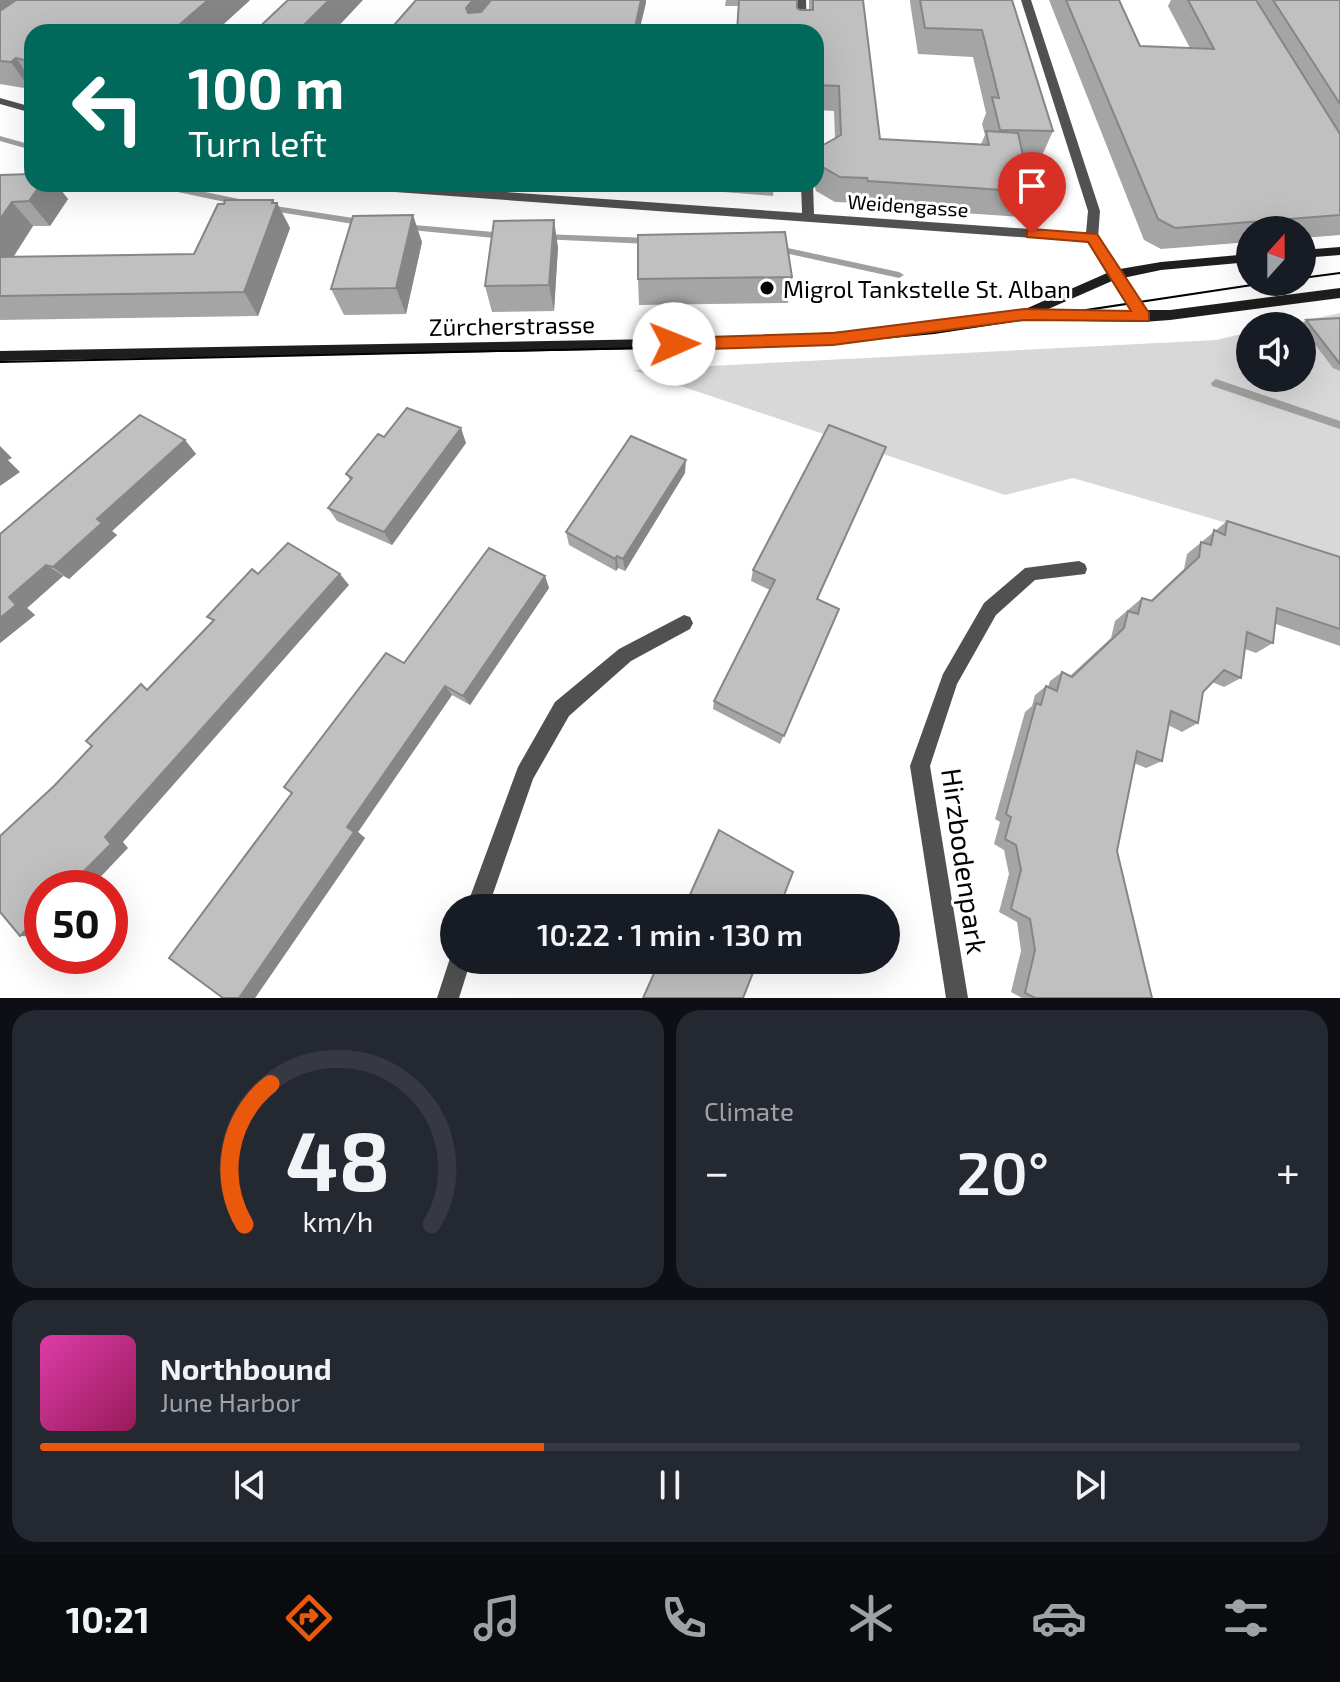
<!DOCTYPE html>
<html lang="en">
<head>
<meta charset="utf-8">
<style>
  :root { --surface:#171b24; --page:#242831; --text:#f1f3f6; --muted:#9ea1a6; --line:#363941; --accent:#ea580c }
  body { margin:0; font-family:"Exo 2",sans-serif; background:var(--page); color:var(--text); height:100vh; display:flex; flex-direction:column; font-size:30px; white-space:nowrap }
  * { box-sizing:border-box; margin:0 }
  p { font-size:26px; color:var(--muted) }
  .icon { flex:none; width:44px; height:44px; fill:none; stroke:currentColor; stroke-width:2; stroke-linecap:round; stroke-linejoin:round }
  .map { position:relative; height:998px; overflow:hidden }
  .side { display:flex; flex-direction:column; gap:12px; padding:12px; background:#0d0f14; flex:1 }
  .side>* { flex:none }
  .guide { position:absolute; left:24px; top:24px; width:800px; height:168px; border-radius:24px; box-shadow:0 8px 32px #0002; background:#00695c; color:#fff; overflow:hidden }
  .needle { width:52px; rotate:21deg }
  .controls { position:absolute; left:1236px; top:216px; display:grid; gap:16px }
  .controls a { display:grid; place-items:center; width:80px; height:80px; border-radius:50%; background:var(--surface); box-shadow:0 8px 32px #0002; font-size:40px }
  .speed { position:absolute; left:24px; top:870px; display:flex; gap:16px; font-size:40px; font-weight:700; text-align:center }
  .speed>* { display:grid; place-content:center; width:104px; height:104px; border-radius:50%; background:var(--surface); box-shadow:0 8px 32px #0002; line-height:1 }
  .speed .limit { border:12px solid #d22; background:#fff; color:#111 }
  .pin { position:absolute; display:grid; place-items:center; width:68px; height:68px; color:#fff; margin:-82px -34px; border-radius:50% 50% 50% 0; rotate:-45deg; box-shadow:0 0 8px #0007 }
  .pin .icon { rotate:45deg }
  .me { position:absolute; width:88px; margin:-44px; rotate:89deg; stroke-linejoin:round; filter:drop-shadow(0 0 6px #0008) }
  .turn { display:flex; align-items:center; gap:28px; height:168px; padding:0 32px; font-size:36px }
  .turn .icon { width:104px; height:104px; stroke-width:2.5 }
  .turn b { display:block; font-size:56px; line-height:68px }
  .big { font-size:60px; font-weight:600; line-height:1.1 }
  .side .card { flex:1; display:flex; flex-direction:column; justify-content:center; gap:12px; min-width:0; padding:0 28px; border-radius:24px; background:var(--page) }
  .side .dial { align-items:center; gap:0 }
  .dial svg { height:208px; overflow:visible; fill:none; stroke:var(--line); stroke-width:7; stroke-linecap:round; text-anchor:middle }
  .dial text { fill:var(--text); stroke:none }
  .song { display:flex; align-items:center; gap:24px }
  .cover { width:96px; height:96px; border-radius:12px; background:linear-gradient(135deg,hsl(320 70% 55%),hsl(330 70% 35%)) }
  .played { height:8px; border-radius:4px; background:linear-gradient(90deg,var(--accent) 40%,var(--line) 40%) }
  .keys { display:flex; justify-content:space-around; direction:ltr }
  .heat { display:flex; justify-content:space-between; align-items:center; font-size:44px; direction:ltr }
  .side .tiles { flex:1; display:grid; gap:12px; grid-template-columns:1fr 1fr }
  .card:last-child { grid-column:span 2 }
  .trip { position:absolute; left:440px; top:894px; width:460px; height:80px; border-radius:40px; background:var(--surface); box-shadow:0 8px 32px #0002; font-weight:600; line-height:80px; text-align:center }
  .menu { display:flex; height:128px; justify-content:space-around; align-items:center; background:#090b0e; color:var(--muted) }
  .menu .icon { width:56px; height:56px }
  .menu .current { color:var(--accent) }
  .menu b { font-size:36px; color:var(--text) }
  .map>svg:first-child { display:block }
  .green { fill:#d8d8d8 }
  .lines { fill:none; stroke-linecap:round; stroke-linejoin:round }
  .stream { fill:#9f9f9f; fill-rule:evenodd }
  .street { fill:#515151; fill-rule:evenodd }
  .secondary { fill:#1e1e1e; fill-rule:evenodd }
  .tram { stroke:#000; stroke-width:2 }
  .wall { fill:#a5a5a5 }
  .shaded-wall { fill:#868686 }
  .building { fill:#c0c0c0; stroke:#868686; stroke-width:2 }
  .route { fill:#ea580c; stroke:#983908; stroke-width:2 }
  .poi-dot { fill:#000; stroke:#fff; stroke-width:3 }
  .labels { text-anchor:middle; dominant-baseline:central; stroke-width:6; stroke-linejoin:round; paint-order:stroke }
  .far-street-label { font-size:20px; fill:#000; stroke:#fff }
  .poi-label { font-size:24px; fill:#000; stroke:#fff; text-anchor:start }
  .street-label { font-size:24px; fill:#000; stroke:#fff }
  .near-street-label { font-size:28px; fill:#000; stroke:#fff }
</style>
</head>
<body>
<div class="map">
<svg width="1340" height="998" viewBox="0 0 1340 998">
  <rect width="100%" height="100%" fill="#fff"/>
  <polygon class="green" points="1340,313 1340,556 1073,478 1005,495 633,370 1216,340 1250,332 1250,378 1302,378 1302,326 1280,326"/>
  <g class="lines">
    <g class="stream">
      <polygon points="0,136 32,145 32,150 0,141"/>
      <polygon points="150,184 166,184 244,200 248,203 244,206 154,187"/>
      <polygon points="269,205 366,220 370,223 366,226 266,210 265,208"/>
      <polygon points="403,224 505,233 509,236 505,239 400,229 399,227"/>
      <polygon points="543,234 649,238 653,241 649,244 540,239 539,237"/>
      <polygon points="774,245 899,272 904,275 899,278 771,250 770,248"/>
      <polygon points="1216,379 1340,421 1340,429 1212,386 1211,383"/>
    </g>
    <g class="street">
      <polygon points="796,0 806,0 807,32 797,32"/>
      <polygon points="1021,0 1031,0 1100,211 1098,238 1121,275 1119,278 1109,278 1088,242 339,188 333,184 392,184 802,213 801,184 813,184 814,214 1086,233 1088,211"/>
      <polygon points="0,98 32,107 32,113 0,104"/>
      <polygon points="1079,561 1085,564 1087,569 1085,574 1035,580 996,615 957,684 930,766 968,998 946,998 910,766 943,674 984,603 1025,568"/>
      <polygon points="684,615 690,617 693,623 690,629 631,661 569,716 533,779 488,908 466,908 518,767 555,702 619,649"/>
      <polygon points="452,952 454,960 471,960 459,998 437,998"/>
    </g>
    <g class="secondary">
      <polygon points="1340,247 1340,255 1302,258 1302,250"/>
      <path d="M 1250,254 L 1250,262 L 1161,270 L 1123,278 L 1145,310 L 1170,310 L 1340,288 L 1340,298 L 1170,320 L 1143,322 L 1024,320 L 890,338 L 764,347 L 0,361 L 0,351 L 764,337 L 890,328 L 1023,310 L 1114,270 L 1161,262 ZM 1112,281 L 1131,310 L 1046,310 Z"/>
    </g>
    <g class="tram">
      <polyline points="1302,278 1340,273"/>
      <polyline points="0,362 822,344 934,333 1272,282"/>
    </g>
  </g>
  <g class="wall">
    <polygon points="0,0 250,0 215,32 32,32 32,88 30,89 0,84"/>
    <polygon points="726,0 797,0 797,8 800,10 809,10 809,0 863,0 880,139 981,144 985,135 982,124 986,113 973,57 918,54 910,2 910,0 1012,0 1053,131 1041,158 1023,157 1031,192 1020,217 861,206 861,203 835,202 816,191 814,184 816,184 816,149 835,138 834,111 816,110 816,32 738,6 725,6"/>
    <polygon points="1049,0 1119,0 1140,46 1190,48 1168,6 1171,0 1340,0 1340,235 1302,238 1302,230 1250,230 1250,242 1161,249 1144,240"/>
    <polygon points="0,175 32,184 56,184 68,199 50,226 33,226 13,257 194,254 273,200 275,203 277,203 290,228 258,316 0,320"/>
    <polygon points="606,184 645,184 645,188"/>
    <polygon points="687,184 774,184 773,196 687,189"/>
    <polygon points="422,242 406,314 344,315 331,289"/>
    <polygon points="558,247 554,311 492,312 485,286"/>
    <polygon points="792,277 788,303 639,305 638,279"/>
    <polygon points="1340,318 1340,371 1333,368 1301,326 1306,320"/>
    <polygon points="384,437 466,443 392,545 337,521 328,508 350,480 346,474"/>
    <polygon points="185,440 196,454 112,531 117,535 69,579 63,576 27,608 35,615 0,643 0,534"/>
    <polygon points="685,473 625,571 618,568 616,571 569,545 566,532"/>
    <polygon points="1227,521 1340,557 1340,646 1276,624 1273,643 1256,653 1245,649 1241,678 1224,687 1212,682 1203,692 1198,723 1182,732 1168,725 1162,761 1146,768 1134,763 1117,851 1152,998 1022,998 1011,992 1021,951 1017,922 999,912 1009,874 1004,850 994,844 1000,822 995,819 1025,712 1032,706 1035,695 1046,686 1048,687 1050,681 1062,672 1070,676 1111,638 1115,621 1142,598 1150,601 1184,569 1187,554"/>
    <polygon points="753,570 839,609 780,744 713,709 714,701 770,590 751,581"/>
    <polygon points="545,576 549,588 470,705 452,695 358,832 365,838 255,998 404,663"/>
  </g>
  <g class="shaded-wall">
    <polygon points="0,0 51,0 0,36"/>
    <polygon points="208,0 250,0 215,32 171,32"/>
    <polygon points="329,0 363,0 333,32 297,32"/>
    <polygon points="473,0 494,0 471,30 466,8"/>
    <polygon points="641,0 646,0 646,3 639,32 634,32"/>
    <polygon points="16,58 32,81 32,88 30,89 11,62"/>
    <polygon points="41,184 56,184 68,199 50,226 29,201"/>
    <polygon points="273,200 276,206 277,203 290,228 258,316 244,292"/>
    <polygon points="12,202 33,226 0,278 0,219"/>
    <polygon points="413,215 422,242 406,314 396,288"/>
    <polygon points="554,220 558,247 554,311 549,285"/>
    <polygon points="461,428 466,443 392,545 384,532"/>
    <polygon points="185,440 196,454 112,531 117,535 69,579 53,567 97,519"/>
    <polygon points="0,446 12,458 8,460 20,472 0,486"/>
    <polygon points="686,460 685,473 625,571 623,559"/>
    <polygon points="617,556 618,568 616,571 615,559"/>
    <polygon points="46,565 63,576 27,608 35,615 0,643 0,618 9,597"/>
    <polygon points="340,574 349,585 123,842 128,848 90,888 67,888 105,837"/>
    <polygon points="545,576 549,588 470,705 463,696"/>
    <polygon points="445,686 452,695 358,832 365,838 255,998 239,998 347,827"/>
    <polygon points="42,913 41,937 20,936"/>
  </g>
  <g class="building">
    <polygon points="16,0 208,0 171,32 32,32 32,62 16,58 11,62 0,61 0,11"/>
    <polygon points="288,0 329,0 297,32 254,32"/>
    <polygon points="416,0 473,0 466,8 468,13 481,12 491,0 641,0 634,32 388,32"/>
    <polygon points="739,0 797,0 797,8 800,10 813,10 813,0 863,0 880,139 989,145 986,131 1018,133 1031,192 868,181 867,178 840,177 821,166 817,156 816,156 816,149 841,135 839,86 816,85 816,32 737,32"/>
    <polygon points="920,0 1012,0 1053,131 1000,130 992,97 999,98 982,30 925,28"/>
    <polygon points="1066,0 1119,0 1140,46 1214,49 1188,0 1256,0 1340,134 1340,215 1175,228 1158,219"/>
    <polygon points="1273,0 1340,0 1340,104"/>
    <polygon points="32,174 32,184 41,184 29,201 12,202 0,219 0,175"/>
    <polygon points="225,200 273,200 272,203 277,203 244,292 0,296 0,257 194,254 218,204 224,204"/>
    <polygon points="413,215 396,288 331,289 353,216"/>
    <polygon points="554,220 549,285 485,286 494,221"/>
    <polygon points="785,232 792,277 638,279 638,235"/>
    <polygon points="1340,318 1340,364 1306,320"/>
    <polygon points="407,408 461,428 384,532 328,508 352,478 346,474 378,434 384,437"/>
    <polygon points="140,415 185,440 97,519 102,523 53,567 46,565 9,597 16,605 0,618 0,534"/>
    <polygon points="829,425 886,447 817,599 839,609 784,736 714,701 775,580 753,570"/>
    <polygon points="631,436 686,460 623,559 617,556 615,559 566,532"/>
    <polygon points="1227,521 1340,557 1340,629 1277,608 1273,643 1247,632 1241,678 1224,670 1203,692 1198,723 1171,711 1162,761 1137,751 1117,851 1152,998 1035,998 1025,993 1035,950 1030,919 1011,909 1021,870 1016,845 1005,839 1011,817 1006,814 1036,703 1041,705 1046,686 1057,691 1062,672 1072,677 1124,628 1128,611 1138,614 1142,598 1152,601 1199,557 1201,542 1211,545 1214,530 1225,535"/>
    <polygon points="288,543 340,574 105,837 111,844 67,888 42,888 42,913 20,936 0,912 0,836 54,786 92,746 86,741 141,684 147,690 214,620 207,617 252,569 258,574"/>
    <polygon points="489,548 545,576 463,696 445,686 347,827 354,832 239,998 223,998 169,958 292,793 284,787 386,653 404,663"/>
    <polygon points="719,830 793,872 779,908 684,908"/>
    <polygon points="660,960 758,960 743,998 643,998"/>
  </g>
  <polygon class="route" points="1032,229 1097,234 1149,313 1149,321 1024,320 833,345 674,350 666,344 674,338 833,333 1024,309 1131,311 1088,242 1027,237 1027,230"/>
  <circle class="poi-dot" cx="767" cy="288" r="8"/>
  <g class="labels">
    <g class="far-street-label">
      <text transform="translate(908 205) rotate(4)">Weidengasse</text>
    </g>
    <g class="poi-label">
      <text x="783" y="288">Migrol Tankstelle St. Alban</text>
    </g>
    <g class="street-label">
      <text transform="translate(512 325) rotate(-1)">Zürcherstrasse</text>
    </g>
    <g class="near-street-label">
      <text transform="translate(965 861) rotate(82)">Hirzbodenpark</text>
    </g>
  </g>
</svg>
<div class="controls">
<a><svg class="needle" viewBox="-14 -14 28 28"><path d="M0-13l5 13h-10z" fill="#e53935"/><path d="M0 13l5-13h-10z" fill="#9ea1a6"/></svg></a>
<a><svg class="icon" aria-label="sound" viewBox="0 0 24 24"><path d="M4 9h4l5-4v14l-5-4H4zM17 9q2 3 0 6"/></svg></a>
</div>
<div class="speed"><div class="limit">50</div></div>
<div class="pin" style="left:1032px;top:234px;background:#d93025"><svg class="icon" aria-label="arrive" viewBox="0 0 24 24"><path d="M6 21V4h12l-3 4 3 4H6"/></svg></div>
<svg class="me" style="left:674px;top:344px" viewBox="-20 -20 40 40"><circle r="19" fill="#fff"/><path d="M0-13L10 11 0 6-10 11z" fill="#ea580c"/></svg>
<div class="trip">10:22 · 1 min · 130 m</div>
<div class="guide">
<div class="turn"><svg class="icon" aria-label="left" viewBox="0 0 24 24"><path d="M17 20v-9H6M10 6l-5 5 5 5"/></svg><div><b>100 m</b>Turn left</div></div>
</div>
</div>
<section class="side">
<div class="tiles">
<div class="card dial"><svg viewBox="0 0 100 80">
<path d="M14 69A42 42 0 1 1 86 69"/>
<path d="M14 69A42 42 0 0 1 24 15" stroke="#ea580c"/>
<text x="50" y="56" font-size="32" font-weight="700">48</text>
<text x="50" y="72" font-size="11">km/h</text>
</svg></div>
<div class="card"><p>Climate</p>
<div class="heat"><a>−</a><b class="big">20°</b><a>+</a></div>
</div>
<div class="card">
<div class="song"><i class="cover"></i><div><b>Northbound</b><p>June Harbor</p></div></div>
<div class="played"></div>
<div class="keys"><svg class="icon" aria-label="previous" viewBox="0 0 24 24"><path d="M18 5L8 12l10 7zM5 5v14"/></svg><svg class="icon" aria-label="pause" viewBox="0 0 24 24"><path d="M8 5v14M16 5v14"/></svg><svg class="icon" aria-label="next" viewBox="0 0 24 24"><path d="M6 5l10 7-10 7zM19 5v14"/></svg></div>
</div>
</div>
</section>
<nav class="menu">
<b>10:21</b>
<svg class="icon current" aria-label="directions" viewBox="0 0 24 24"><path d="M12 3l9 9-9 9-9-9zM9 14v-3h6M13 9l2 2-2 2"/></svg>
<svg class="icon" aria-label="music" viewBox="0 0 24 24"><path d="M9 18V5l10-2v13"/><circle cx="6" cy="18" r="3"/><circle cx="16" cy="16" r="3"/></svg>
<svg class="icon" aria-label="phone" viewBox="0 0 24 24"><path d="M5 4h4l2 5-3 2q2 4 5 5l2-3 5 2v4C11 20 4 13 5 4z"/></svg>
<svg class="icon" aria-label="climate" viewBox="0 0 24 24"><path d="M12 3v18M4 7l16 10M4 17L20 7"/></svg>
<svg class="icon" aria-label="car" viewBox="0 0 24 24"><path d="M5 17H2v-5l4-1 3-4h7l3 4 3 1v5h-3M9 17h6M6 11h13"/><circle cx="7" cy="17" r="2"/><circle cx="17" cy="17" r="2"/></svg>
<svg class="icon" aria-label="filters" viewBox="0 0 24 24"><path d="M4 7h16M4 17h16"/><circle cx="9" cy="7" r="2"/><circle cx="15" cy="17" r="2"/></svg>
</nav>
</body>
</html>
